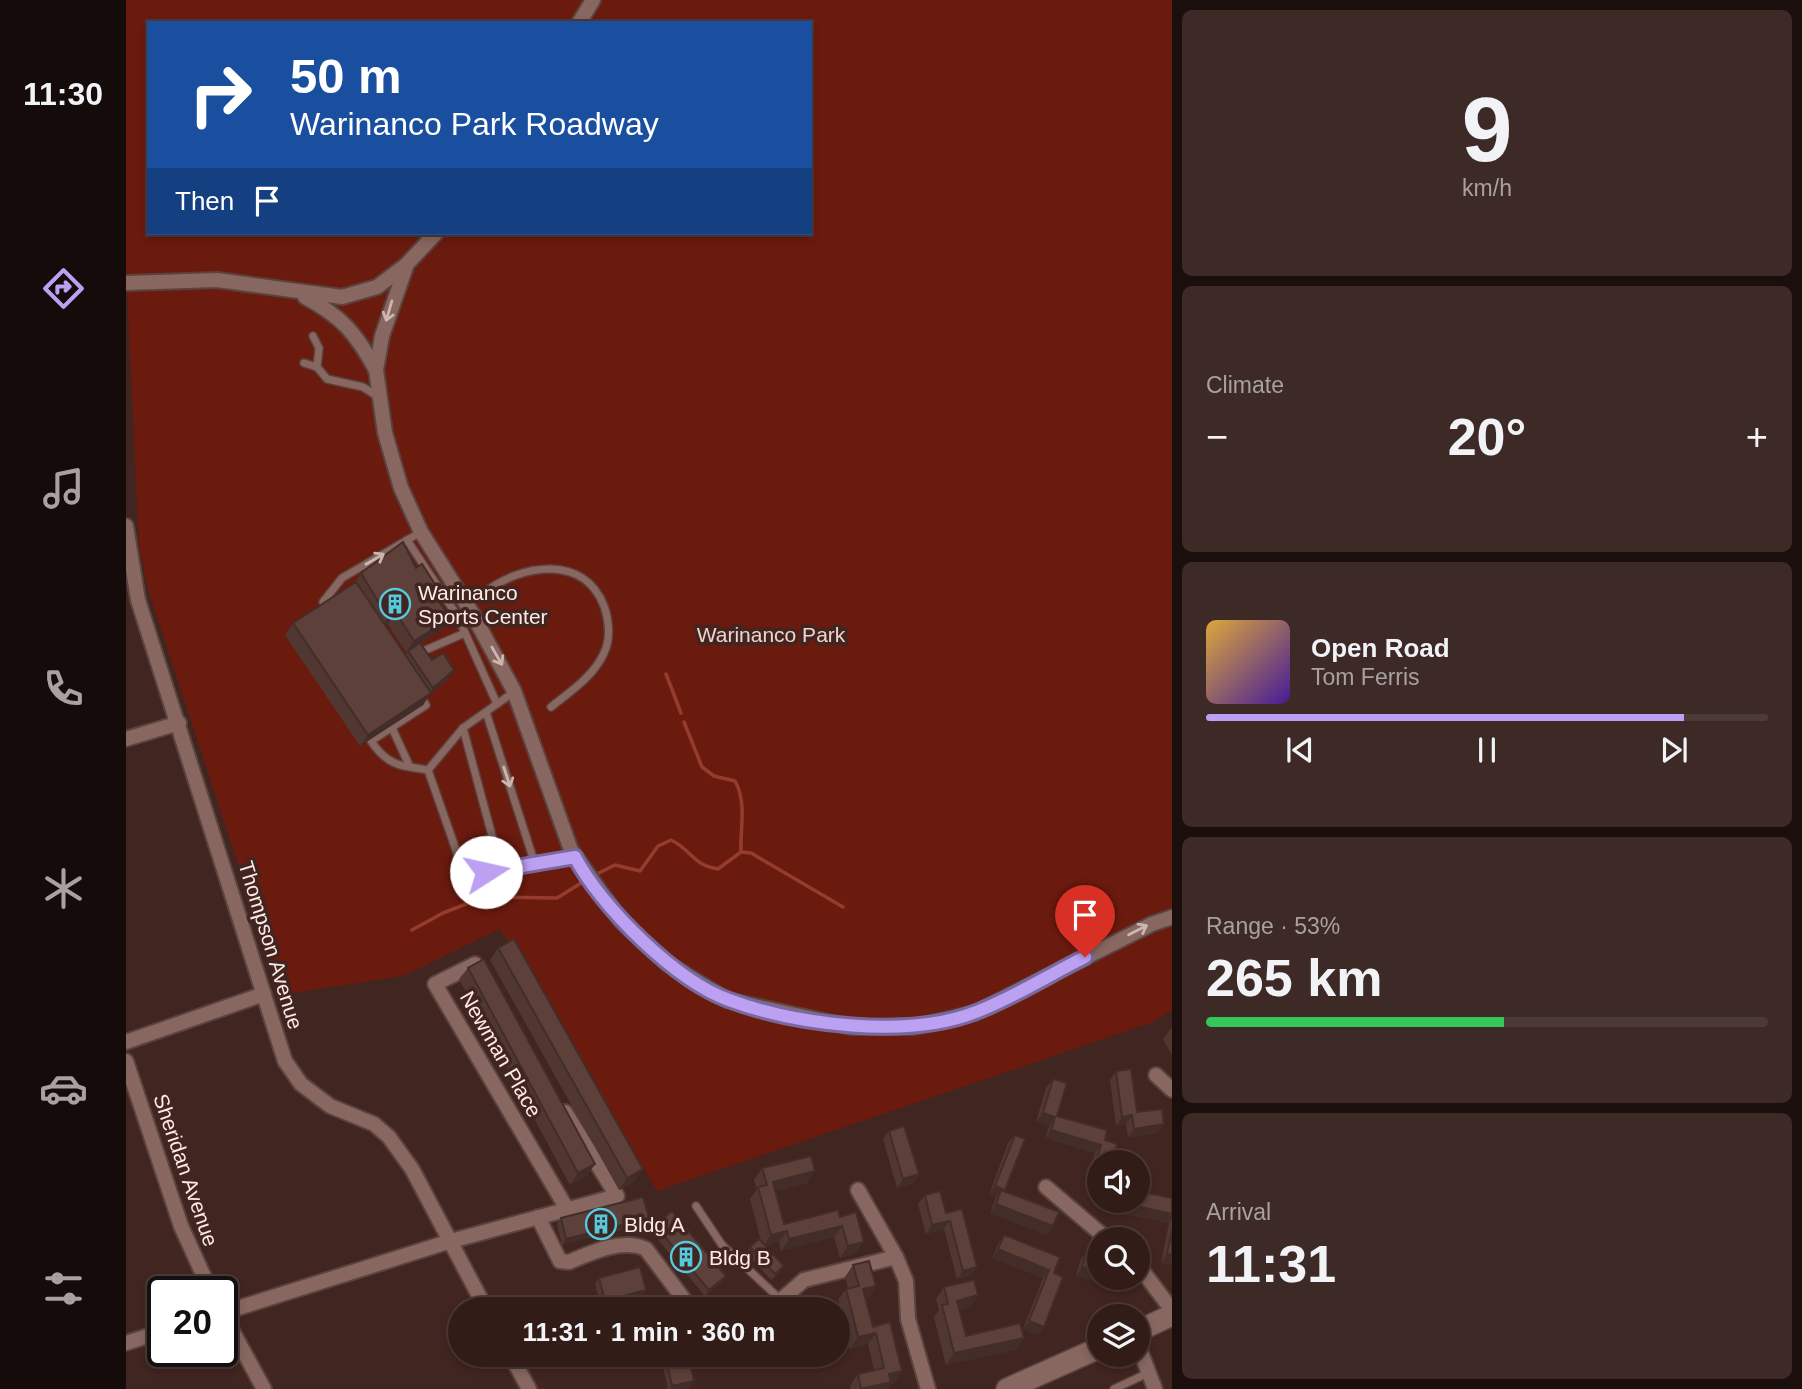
<!DOCTYPE html>
<html lang="en">
<head>
<meta charset="utf-8">
<style>
  :root { --surface:#311c18; --page:#3d2925; --text:#f1f3f6; --muted:#a8a1a2; --line:#4c3a37; --accent:#bca0f2 }
  body { margin:0; font-family:Arial,sans-serif; background:var(--page); color:var(--text); height:100vh; display:flex; flex-direction:column; font-size:26px; white-space:nowrap }
  * { box-sizing:border-box; margin:0 }
  p { font-size:23px; color:var(--muted) }
  .icon { flex:none; width:38px; height:38px; fill:none; stroke:currentColor; stroke-width:2; stroke-linecap:round; stroke-linejoin:round }
  .map { position:relative; flex:1; overflow:hidden }
  .panel { display:flex; flex-direction:column; gap:10px; padding:10px; background:#1b0f0d; width:630px }
  .panel>* { flex:none }
  .banner { position:absolute; left:21px; top:21px; width:665px; height:214px; border-radius:0px; box-shadow:0 4px 10px #0003,0 0 0 2px var(--line); background:#1a4fa0; color:#fff; overflow:hidden }
  .buttons { position:absolute; left:961px; top:1150px; display:grid; gap:14px }
  .buttons a { display:grid; place-items:center; width:63px; height:63px; border-radius:50%; background:var(--surface); box-shadow:0 4px 10px #0003,0 0 0 2px var(--line); font-size:35px }
  .speed { position:absolute; left:21px; top:1276px; display:flex; gap:14px; font-size:35px; font-weight:700; text-align:center }
  .speed>* { display:grid; place-content:center; width:91px; height:91px; border-radius:50%; background:var(--surface); box-shadow:0 4px 10px #0003,0 0 0 2px var(--line); line-height:1 }
  .speed .limit { border:4px solid #111; border-radius:10px; background:#fff; color:#111 }
  .pin { position:absolute; display:grid; place-items:center; width:60px; height:60px; color:#fff; margin:-72px -30px; border-radius:50% 50% 50% 0; rotate:-45deg; box-shadow:0 0 7px #0007 }
  .pin .icon { rotate:45deg }
  .me { position:absolute; width:77px; margin:-38px; rotate:80deg; stroke-linejoin:round; filter:drop-shadow(0 0 5px #0008) }
  .turn { display:flex; align-items:center; gap:24px; height:147px; padding:0 28px; font-size:32px }
  .turn .icon { width:91px; height:91px; stroke-width:2.5 }
  .turn b { display:block; font-size:49px; line-height:60px }
  .then { display:flex; align-items:center; height:66px; padding:0 28px; background:#0003; gap:14px; font-size:26px }
  .big { font-size:52px; font-weight:700; line-height:1.1 }
  .panel .widget { flex:1; display:flex; flex-direction:column; justify-content:center; gap:10px; min-width:0; padding:0 24px; border-radius:10px; background:var(--page) }
  .panel .dial { align-items:center; gap:0 }
  .dial b { font-size:91px; line-height:1 }
  .song { display:flex; align-items:center; gap:21px }
  .cover { width:84px; height:84px; border-radius:10px; background:linear-gradient(135deg,hsl(40 70% 55%),hsl(260 70% 35%)) }
  .played { height:7px; border-radius:4px; background:linear-gradient(90deg,var(--accent) 85%,var(--line) 85%) }
  .keys { display:flex; justify-content:space-around; direction:ltr }
  .heat { display:flex; justify-content:space-between; align-items:center; font-size:38px; direction:ltr }
  .charge { height:10px; border-radius:5px; background:linear-gradient(90deg,#34c759 53%,var(--line) 0) }
  .trip { position:absolute; left:322px; top:1297px; width:402px; height:70px; border-radius:35px; background:var(--surface); box-shadow:0 4px 10px #0003,0 0 0 2px var(--line); font-weight:700; line-height:70px; text-align:center }
  main { display:flex; flex:1; min-height:0 }
  .menu { display:flex; flex-direction:column; width:126px; justify-content:space-around; align-items:center; background:#140b0a; color:var(--muted) }
  .menu .icon { width:49px; height:49px }
  .menu .current { color:var(--accent) }
  .menu b { font-size:32px; color:var(--text) }
  .map>svg:first-child { display:block }
  .green { fill:#6b1a0e; fill-rule:evenodd }
  .lines { fill:none; stroke-linecap:round; stroke-linejoin:round }
  .stream { stroke:#963c2e; stroke-width:3.5 }
  .lane-casing { stroke:#5a423e; stroke-width:10 }
  .street-casing { stroke:#5a423e; stroke-width:18 }
  .secondary-casing { stroke:#5a423e; stroke-width:24 }
  .lane { stroke:#876760; stroke-width:7 }
  .street { stroke:#876760; stroke-width:14 }
  .secondary { stroke:#876760; stroke-width:21 }
  .wall { fill:#513732; fill-rule:evenodd }
  .shaded-wall { fill:#422d29 }
  .building { fill:#5e403a; stroke:#422d29; stroke-width:2 }
  .oneway { stroke:#ceb6b0 }
  .route-casing { stroke:#7a689d; stroke-width:18 }
  .route { stroke:#bca0f2; stroke-width:12 }
  .labels { text-anchor:middle; dominant-baseline:central; stroke-width:7; stroke-linejoin:round; paint-order:stroke }
  .poi-label { font-size:21px; fill:#fdeae6; stroke:#412520; text-anchor:start }
  .park-label { font-size:21px; fill:#efd4ce; stroke:#412520 }
  .street-label { font-size:21px; fill:#fdeae6; stroke:#412520 }
</style>
</head>
<body>
<main>
<nav class="menu">
<b>11:30</b>
<svg class="icon current" aria-label="directions" viewBox="0 0 24 24"><path d="M12 3l9 9-9 9-9-9zM9 14v-3h6M13 9l2 2-2 2"/></svg>
<svg class="icon" aria-label="music" viewBox="0 0 24 24"><path d="M9 18V5l10-2v13"/><circle cx="6" cy="18" r="3"/><circle cx="16" cy="16" r="3"/></svg>
<svg class="icon" aria-label="phone" viewBox="0 0 24 24"><path d="M5 4h4l2 5-3 2q2 4 5 5l2-3 5 2v4C11 20 4 13 5 4z"/></svg>
<svg class="icon" aria-label="climate" viewBox="0 0 24 24"><path d="M12 3v18M4 7l16 10M4 17L20 7"/></svg>
<svg class="icon" aria-label="car" viewBox="0 0 24 24"><path d="M5 17H2v-5l4-1 3-4h7l3 4 3 1v5h-3M9 17h6M6 11h13"/><circle cx="7" cy="17" r="2"/><circle cx="17" cy="17" r="2"/></svg>
<svg class="icon" aria-label="filters" viewBox="0 0 24 24"><path d="M4 7h16M4 17h16"/><circle cx="9" cy="7" r="2"/><circle cx="15" cy="17" r="2"/></svg>
</nav>
<div class="map">
<svg width="1046" height="1389" viewBox="0 0 1046 1389">
  <rect width="100%" height="100%" fill="#412520"/>
  <path class="green" d="M 0,0 L 1046,0 L 1046,1010 L 1024,1023 L 531,1191 L 374,929 L 277,976 L 155,995 L 23,593 L 13,547 L 0,270 ZM 23,23 L 684,23 L 684,233 L 23,233 Z"/>
  <g class="lines">
    <g class="stream">
      <polyline points="540,674 555,713"/>
      <path d="M 558,722 L 576,767 L 588,776 L 609,781 C 621,802 614,828 615,852"/>
      <path d="M 467,876 L 489,865 L 514,871 L 532,846 L 545,840 C 566,850 566,865 592,869 L 615,852 L 625,853 L 717,907"/>
      <polyline points="286,930 317,913 358,897 431,898 460,880"/>
    </g>
    <g class="lane-casing">
      <g id="lane">
        <polyline points="187,336 193,348 191,367"/>
        <polyline points="178,363 191,367 201,379 237,387 254,398"/>
        <polyline points="281,540 332,617 371,704"/>
        <path d="M 359,592 C 396,564 458,554 478,606 C 483,620 485,639 478,653 C 467,677 445,691 425,707"/>
        <polyline points="197,602 216,578 295,532"/>
        <polyline points="295,652 339,633"/>
        <polyline points="360,712 409,864"/>
        <polyline points="266,728 284,767 302,770"/>
        <polyline points="337,728 375,869"/>
        <path d="M 284,767 C 266,765 255,756 245,741 L 300,705 L 295,697"/>
        <polyline points="302,770 337,870 345,875 449,857"/>
        <polyline points="302,770 337,728 388,692"/>
        <polyline points="570,1206 596,1245 655,1300"/>
        <polyline points="988,1389 1022,1373"/>
      </g>
    </g>
    <g class="street-casing">
      <g id="street">
        <polyline points="453,23 467,0"/>
        <polyline points="310,233 281,264 256,336 250,370 259,433 275,488 295,532 346,613 388,691 445,850 495,921 542,964 601,1000 725,1027 788,1027 849,1013 1026,924 1046,917"/>
        <polyline points="0,283 91,280 216,297 251,287 280,265"/>
        <path d="M 179,297 C 215,316 230,333 250,370"/>
        <polyline points="0,526 12,600 159,1061 175,1084 204,1106 248,1124 263,1137 286,1169 360,1309"/>
        <polyline points="0,739 53,723"/>
        <polyline points="358,978 349,964 309,984 441,1209"/>
        <polyline points="0,1042 138,994"/>
        <polyline points="0,1061 55,1226 85,1292"/>
        <polyline points="1030,1075 1046,1090"/>
        <polyline points="920,1187 981,1239"/>
        <polyline points="732,1190 770,1257 780,1281 782,1319 802,1389"/>
        <path d="M 412,1217 L 434,1261 L 443,1262 C 466,1252 497,1238 520,1249 L 565,1309"/>
        <polyline points="1012,1265 1046,1310"/>
        <polyline points="655,1300 678,1280 770,1257"/>
        <polyline points="96,1312 138,1389"/>
        <polyline points="96,1313 325,1241 491,1196 439,1112"/>
        <polyline points="0,1343 37,1331"/>
        <polyline points="1012,1345 1029,1389"/>
        <polyline points="384,1354 403,1389"/>
      </g>
    </g>
    <g class="secondary-casing">
      <g id="secondary">
        <polyline points="1012,1331 1046,1315"/>
        <polyline points="881,1389 973,1348"/>
      </g>
    </g>
    <use href="#lane" class="lane"/>
    <use href="#street" class="street"/>
    <use href="#secondary" class="secondary"/>
  </g>
  <g class="wall">
    <path d="M 290,568 L 310,586 L 306,593 L 317,629 L 294,643 L 306,660 L 328,670 L 322,679 L 304,694 L 297,705 L 234,746 L 159,635 L 167,623 L 228,583 L 235,573 ZM 262,624 L 280,652 L 283,650 L 279,655 L 260,626 Z"/>
    <polygon points="372,948 509,1181 493,1190 364,960"/>
    <polygon points="342,968 461,1176 444,1185 333,979"/>
    <polygon points="1046,1027 1046,1055 1037,1039"/>
    <polygon points="990,1071 1011,1112 1032,1133 1002,1137 1000,1124 990,1126 984,1080"/>
    <polygon points="927,1079 931,1116 981,1130 973,1162 973,1187 960,1183 969,1153 919,1138 923,1126 910,1122 920,1088"/>
    <polygon points="763,1131 793,1174 787,1183 771,1188 757,1139"/>
    <polygon points="889,1135 878,1191 921,1235 864,1213 870,1197 863,1195 882,1143"/>
    <polygon points="636,1168 681,1183 650,1191 658,1224 714,1217 729,1254 714,1258 708,1237 655,1251 653,1242 640,1246 654,1272 645,1280 620,1253 624,1247 635,1241 624,1199 631,1189 628,1180"/>
    <polygon points="799,1195 820,1213 851,1267 845,1276 831,1279 818,1229 800,1234 792,1204"/>
    <polygon points="1046,1198 1046,1265 1035,1263 1043,1223 994,1213 997,1200"/>
    <polygon points="435,1218 519,1224 436,1245 431,1224"/>
    <polygon points="529,1225 596,1282 579,1296 525,1231"/>
    <polygon points="878,1235 928,1273 918,1327 912,1335 897,1329 917,1278 866,1258 872,1244"/>
    <polygon points="960,1252 998,1288 950,1276 954,1261"/>
    <polygon points="727,1265 750,1286 742,1298 740,1298 747,1327 776,1371 768,1383 764,1384 761,1389 724,1389 724,1386 732,1374 748,1370 742,1344 724,1349 712,1300 720,1289 722,1288 719,1277"/>
    <polygon points="473,1278 520,1290 516,1296 475,1307 469,1284"/>
    <polygon points="818,1287 852,1295 844,1307 833,1310 840,1336 898,1338 890,1350 820,1365 808,1317 813,1310 810,1299"/>
    <polygon points="534,1354 562,1354 564,1387 555,1389 542,1389"/>
  </g>
  <g class="shaded-wall">
    <polygon points="270,613 262,624 254,629 262,618"/>
    <polygon points="325,618 317,629 280,652 288,641"/>
    <polygon points="328,670 322,679 304,694 297,705 234,746 242,735 302,695 307,688"/>
    <polygon points="917,1113 929,1117 923,1126 910,1122"/>
    <polygon points="1006,1115 1000,1124 990,1126 996,1117"/>
    <polygon points="1038,1124 1032,1133 1002,1137 1008,1129"/>
    <polygon points="925,1130 975,1145 969,1153 919,1138"/>
    <polygon points="469,1164 461,1176 444,1185 452,1173"/>
    <polygon points="517,1169 509,1181 493,1190 501,1178"/>
    <polygon points="689,1171 681,1183 639,1194 647,1182"/>
    <polygon points="793,1174 787,1183 771,1188 777,1179"/>
    <polygon points="966,1174 973,1176 973,1187 960,1183"/>
    <polygon points="869,1186 879,1190 873,1199 875,1190 870,1197 863,1195"/>
    <polygon points="870,1204 927,1226 921,1235 864,1213"/>
    <polygon points="1001,1204 1046,1214 1046,1220 1043,1223 994,1213"/>
    <polygon points="523,1218 519,1224 436,1245 440,1239"/>
    <polygon points="824,1221 818,1229 800,1234 806,1225"/>
    <polygon points="716,1226 708,1237 655,1251 663,1239"/>
    <polygon points="661,1231 653,1242 637,1247 645,1235"/>
    <polygon points="738,1242 729,1254 714,1258 722,1246"/>
    <polygon points="872,1249 923,1270 917,1278 866,1258"/>
    <polygon points="1041,1254 1046,1255 1046,1265 1035,1263"/>
    <polygon points="851,1267 845,1276 831,1279 837,1271"/>
    <polygon points="956,1267 973,1271 973,1278 997,1278 1004,1279 998,1288 950,1276"/>
    <polygon points="600,1276 596,1282 579,1296 583,1290"/>
    <polygon points="750,1286 742,1298 729,1301 737,1289"/>
    <polygon points="520,1290 516,1296 475,1307 479,1301"/>
    <polygon points="852,1295 844,1307 823,1312 831,1301"/>
    <polygon points="903,1321 918,1327 912,1335 897,1329"/>
    <polygon points="750,1333 742,1344 724,1349 732,1337"/>
    <polygon points="898,1338 890,1350 820,1365 828,1353"/>
    <polygon points="776,1371 768,1383 764,1384 761,1389 738,1389 763,1374"/>
    <polygon points="568,1381 564,1387 555,1389 544,1389 546,1386"/>
  </g>
  <g class="building">
    <polygon points="277,542 290,568 296,564 310,586 304,590 325,618 288,641 270,613 262,618 235,573"/>
    <polygon points="230,582 305,693 242,735 167,623"/>
    <polygon points="294,643 306,660 317,653 328,670 307,688 282,651"/>
    <polygon points="388,939 517,1169 501,1178 372,948"/>
    <polygon points="358,959 469,1164 452,1173 342,968"/>
    <polygon points="1005,1069 1011,1112 1036,1109 1038,1124 1008,1129 1006,1115 996,1117 990,1071"/>
    <polygon points="927,1079 941,1083 931,1116 981,1130 979,1140 991,1144 986,1162 973,1162 973,1176 966,1174 975,1145 925,1130 929,1117 917,1113"/>
    <polygon points="778,1126 793,1174 777,1179 763,1131"/>
    <polygon points="889,1135 899,1139 879,1190 869,1186"/>
    <polygon points="685,1156 689,1171 647,1182 658,1224 712,1210 714,1217 730,1212 738,1242 722,1246 716,1226 663,1239 661,1231 645,1235 632,1187 641,1185 636,1168"/>
    <polygon points="875,1190 933,1212 927,1226 870,1204"/>
    <polygon points="814,1191 820,1213 836,1209 851,1267 837,1271 824,1221 806,1225 799,1195"/>
    <polygon points="1012,1191 1046,1198 1046,1214 1001,1204 1001,1200 1012,1200"/>
    <polygon points="517,1197 523,1218 440,1239 435,1218"/>
    <polygon points="546,1211 600,1276 583,1290 529,1225"/>
    <polygon points="1046,1231 1046,1255 1041,1254"/>
    <polygon points="878,1235 934,1257 928,1273 937,1277 918,1327 903,1321 923,1270 872,1249"/>
    <polygon points="633,1239 658,1266 649,1274 624,1247"/>
    <polygon points="960,1252 973,1255 973,1271 956,1267"/>
    <polygon points="743,1261 750,1286 737,1289 747,1327 764,1322 776,1371 763,1374 765,1382 735,1389 732,1374 758,1368 750,1333 732,1337 720,1289 733,1286 727,1265"/>
    <polygon points="514,1267 520,1290 479,1301 473,1278"/>
    <polygon points="848,1280 852,1295 831,1301 840,1336 894,1323 898,1338 828,1353 816,1305 822,1304 818,1287"/>
    <polygon points="549,1298 551,1309 528,1309 527,1303"/>
    <polygon points="539,1354 562,1354 568,1381 546,1386"/>
  </g>
  <defs><path id="oneway-shaft" d="M-6 0H5M1.5-3L5.5 0L1.5 3" fill="none" stroke-width="1.6" stroke-linecap="round" stroke-linejoin="round" transform="scale(1.75)"/></defs>
  <g class="oneway">
    <use href="#oneway-shaft" transform="translate(263 311) rotate(106)"/>
    <use href="#oneway-shaft" transform="translate(249 559) rotate(-30)"/>
    <use href="#oneway-shaft" transform="translate(371 656) rotate(60)"/>
    <use href="#oneway-shaft" transform="translate(381 777) rotate(72)"/>
    <use href="#oneway-shaft" transform="translate(1012 930) rotate(-27)"/>
  </g>
  <g class="lines">
    <g class="route-casing">
      <path id="route" d="M 360,872 L 449,857 C 475,907 550,981 603,1000 C 670,1025 782,1039 850,1012 C 887,998 923,975 959,957"/>
    </g>
    <use href="#route" class="route"/>
  </g>
  <defs>
    <g id="building-ring" transform="scale(1.575)"><circle r="9.5" fill="#412520" stroke="#55cadf" stroke-width="1.5"/><path d="M-4-6H4V6H1V3H-1V6H-4ZM-2.5-4.3h1.7v1.8h-1.7ZM.8-4.3h1.7v1.8H.8ZM-2.5-1h1.7V.8h-1.7ZM.8-1h1.7V.8H.8Z" fill="#55cadf"/></g>
  </defs>
  <g fill-rule="evenodd">
    <use href="#building-ring" x="269" y="604"/>
    <use href="#building-ring" x="475" y="1224"/>
    <use href="#building-ring" x="560" y="1257"/>
  </g>
  <g class="labels">
    <g class="poi-label">
      <text x="292" y="592">Warinanco<tspan x="292" dy="24">Sports Center</tspan></text>
      <text x="498" y="1224">Bldg A</text>
      <text x="583" y="1257">Bldg B</text>
    </g>
    <g class="park-label">
      <text x="645" y="634">Warinanco Park</text>
    </g>
    <g class="street-label">
      <text transform="translate(145 945) rotate(73)">Thompson Avenue</text>
      <text transform="translate(375 1054) rotate(60)">Newman Place</text>
      <text transform="translate(60 1170) rotate(71)">Sheridan Avenue</text>
    </g>
  </g>
</svg>
<div class="buttons">
<a><svg class="icon" aria-label="sound" viewBox="0 0 24 24"><path d="M4 9h4l5-4v14l-5-4H4zM17 9q2 3 0 6"/></svg></a>
<a><svg class="icon" aria-label="search" viewBox="0 0 24 24"><circle cx="10" cy="10" r="6"/><path d="M15 15l6 6"/></svg></a>
<a><svg class="icon" aria-label="layers" viewBox="0 0 24 24"><path d="M12 4l9 5-9 5-9-5zM3 14l9 5 9-5"/></svg></a>
</div>
<div class="speed"><div class="limit">20</div></div>
<div class="pin" style="left:959px;top:957px;background:#d93025"><svg class="icon" aria-label="arrive" viewBox="0 0 24 24"><path d="M6 21V4h12l-3 4 3 4H6"/></svg></div>
<svg class="me" style="left:360px;top:872px" viewBox="-20 -20 40 40"><circle r="19" fill="#fff"/><path d="M0-13L10 11 0 6-10 11z" fill="#bca0f2"/></svg>
<div class="trip">11:31 · 1 min · 360 m</div>
<div class="banner">
<div class="turn"><svg class="icon" aria-label="right" viewBox="0 0 24 24"><path d="M7 20v-9h11M14 6l5 5-5 5"/></svg><div><b>50 m</b>Warinanco Park Roadway</div></div>
<div class="then">Then<svg class="icon" aria-label="arrive" viewBox="0 0 24 24"><path d="M6 21V4h12l-3 4 3 4H6"/></svg></div>
</div>
</div>
<section class="panel">
<div class="widget dial"><b>9</b><p>km/h</p></div>
<div class="widget"><p>Climate</p>
<div class="heat"><a>−</a><b class="big">20°</b><a>+</a></div>
</div>
<div class="widget">
<div class="song"><i class="cover"></i><div><b>Open Road</b><p>Tom Ferris</p></div></div>
<div class="played"></div>
<div class="keys"><svg class="icon" aria-label="previous" viewBox="0 0 24 24"><path d="M18 5L8 12l10 7zM5 5v14"/></svg><svg class="icon" aria-label="pause" viewBox="0 0 24 24"><path d="M8 5v14M16 5v14"/></svg><svg class="icon" aria-label="next" viewBox="0 0 24 24"><path d="M6 5l10 7-10 7zM19 5v14"/></svg></div>
</div>
<div class="widget"><p>Range · 53%</p><b class="big">265 km</b><div class="charge"></div></div>
<div class="widget"><p>Arrival</p><b class="big">11:31</b></div>
</section>
</main>
</body>
</html>
